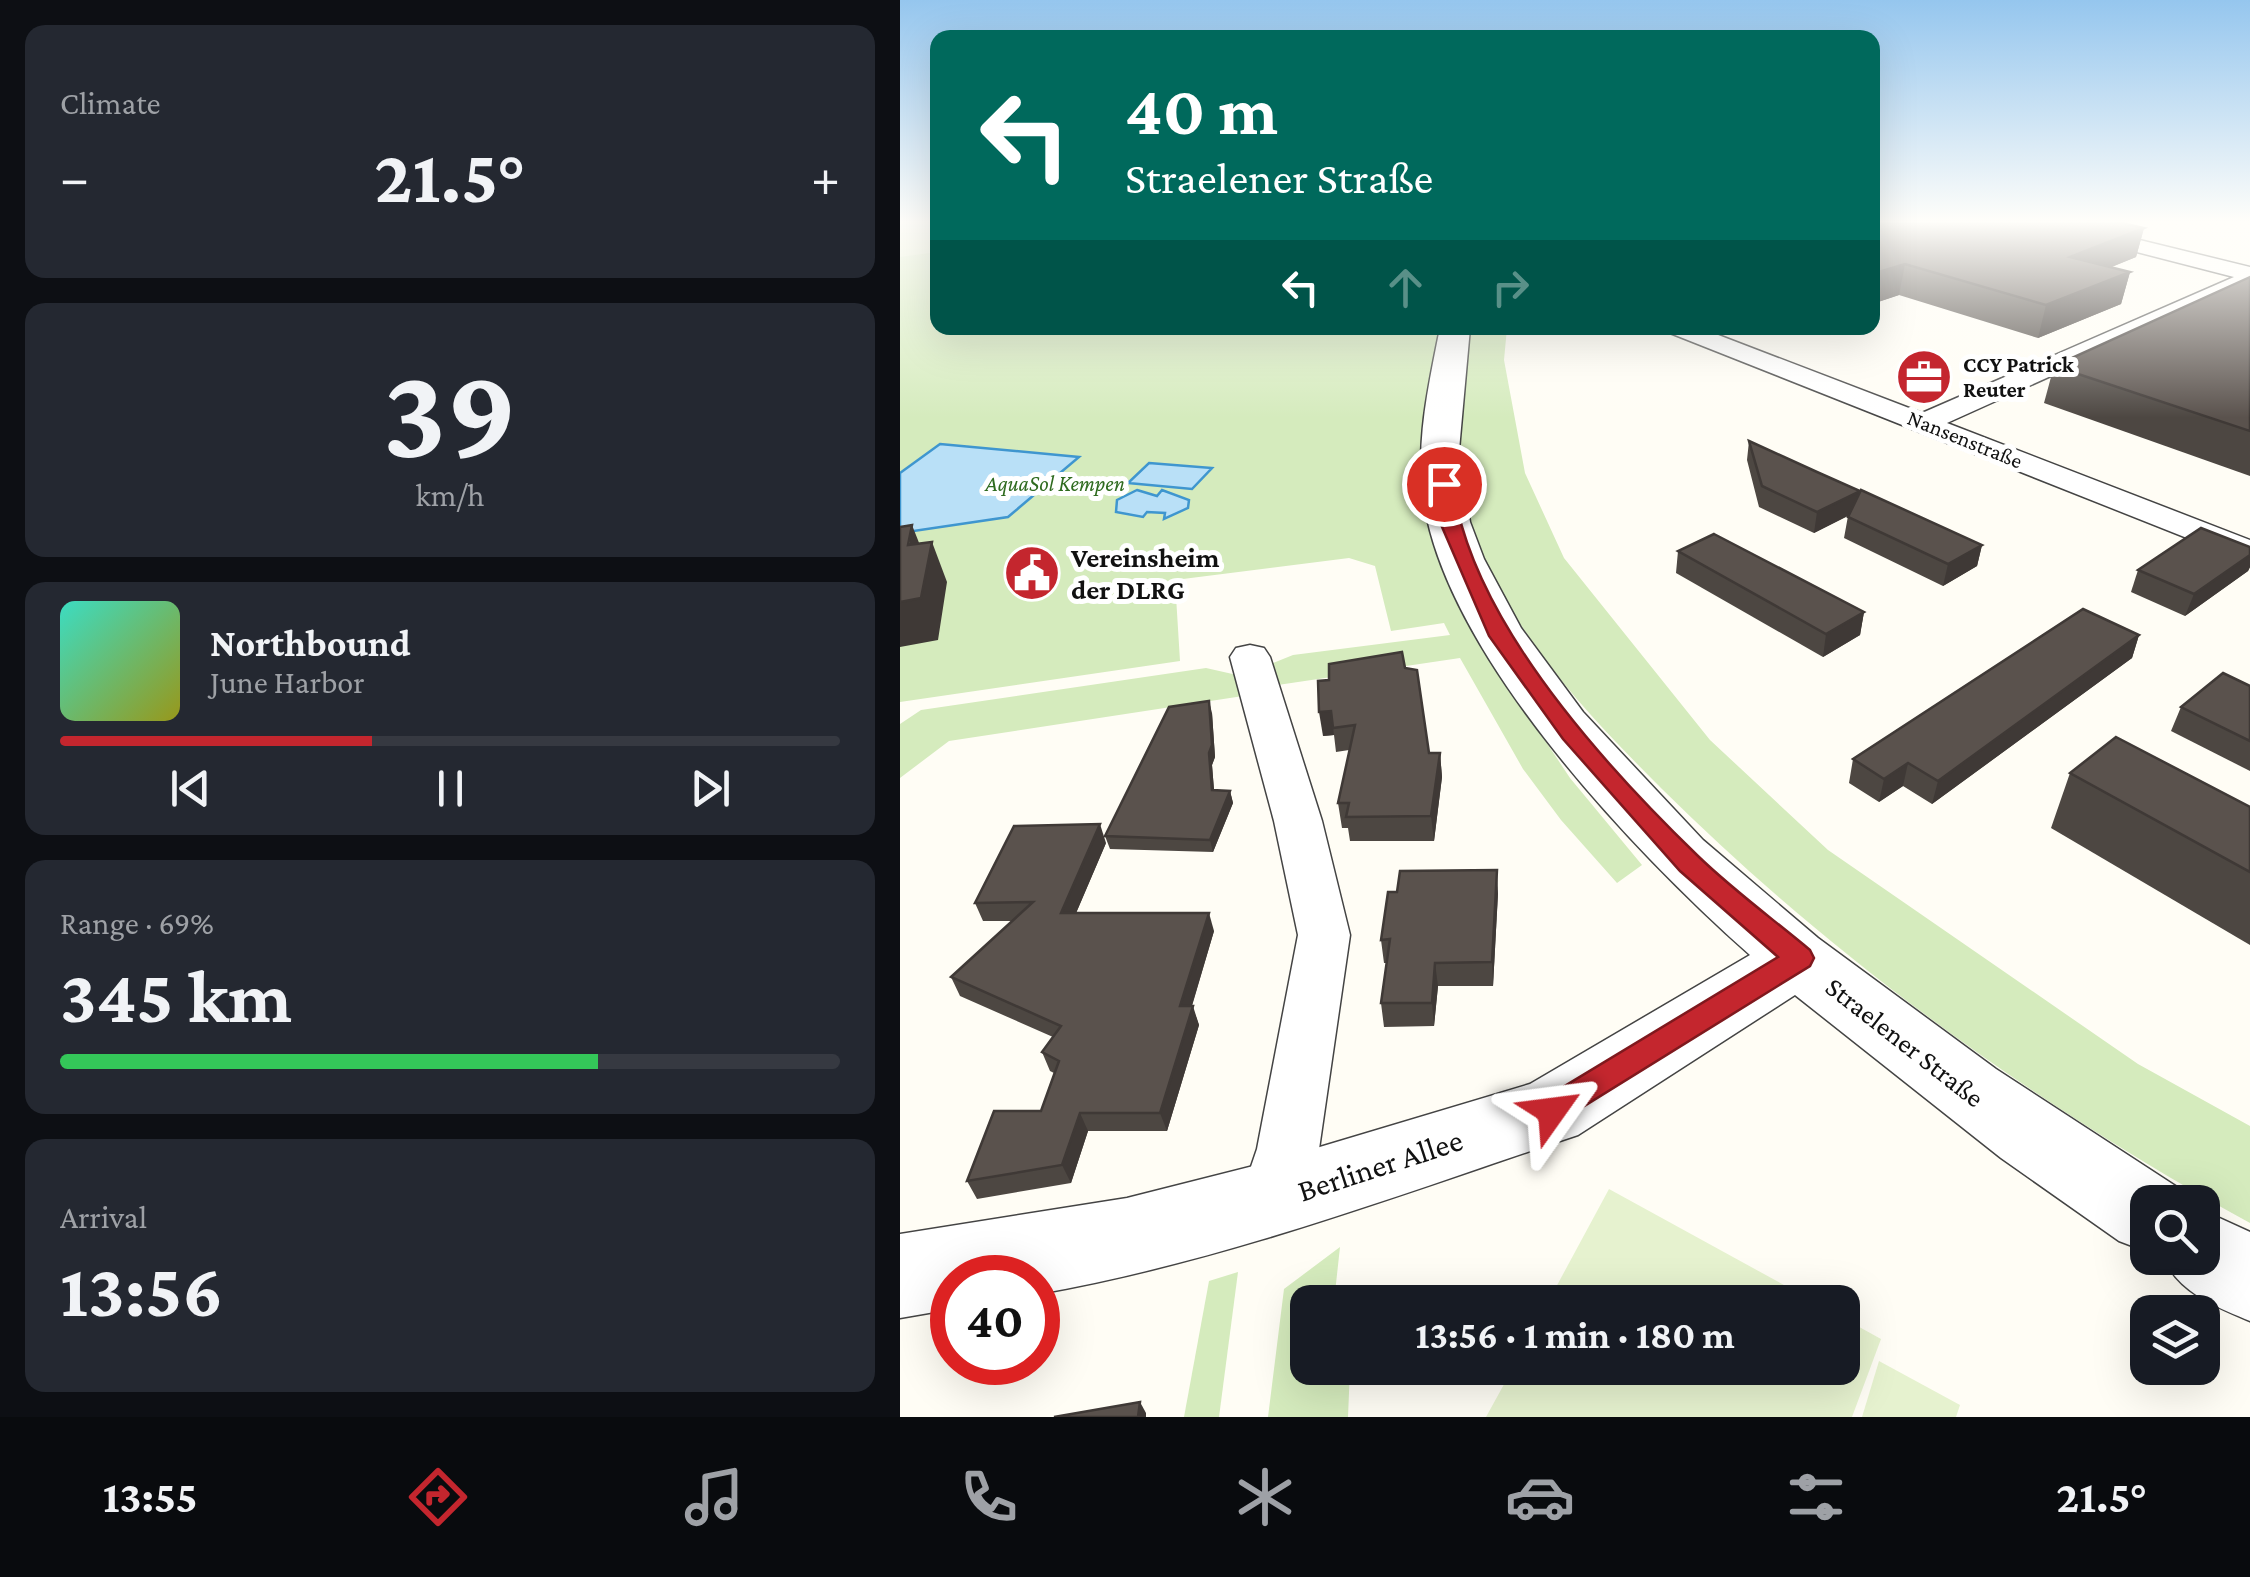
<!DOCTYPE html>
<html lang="en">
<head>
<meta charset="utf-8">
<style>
  :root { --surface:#171b24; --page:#242831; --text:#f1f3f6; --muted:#9ea1a6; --line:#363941; --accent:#c4262e }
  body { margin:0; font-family:"Crimson Pro",serif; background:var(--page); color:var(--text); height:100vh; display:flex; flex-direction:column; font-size:38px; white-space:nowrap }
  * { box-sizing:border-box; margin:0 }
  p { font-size:32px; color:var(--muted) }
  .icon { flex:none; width:55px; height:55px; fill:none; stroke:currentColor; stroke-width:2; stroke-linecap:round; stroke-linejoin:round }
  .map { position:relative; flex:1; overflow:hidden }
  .details { display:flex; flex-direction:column; gap:25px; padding:25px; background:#0d0f14; width:900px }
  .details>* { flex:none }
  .top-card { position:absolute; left:30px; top:30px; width:950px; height:305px; border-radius:20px; box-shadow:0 10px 40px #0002; background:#00695c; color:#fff; overflow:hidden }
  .controls { position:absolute; left:1230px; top:1185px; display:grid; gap:20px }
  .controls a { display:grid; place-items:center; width:90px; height:90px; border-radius:20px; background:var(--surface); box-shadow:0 10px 40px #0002; font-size:50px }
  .speed { position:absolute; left:30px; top:1255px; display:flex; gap:20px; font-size:50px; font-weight:700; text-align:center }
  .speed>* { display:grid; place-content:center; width:130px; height:130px; border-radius:50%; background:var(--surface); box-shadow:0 10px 40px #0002; line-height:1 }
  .speed .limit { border:15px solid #d22; background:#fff; color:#111 }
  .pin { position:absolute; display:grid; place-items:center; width:85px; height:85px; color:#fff; margin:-42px; border:5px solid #fff; border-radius:50%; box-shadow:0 2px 10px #0007 }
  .me { position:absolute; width:110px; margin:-55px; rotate:59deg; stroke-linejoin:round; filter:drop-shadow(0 0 8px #0008) }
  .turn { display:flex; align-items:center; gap:35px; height:210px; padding:0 30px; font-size:45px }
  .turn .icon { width:130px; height:130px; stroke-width:2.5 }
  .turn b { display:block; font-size:70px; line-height:85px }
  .lanes { display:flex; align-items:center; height:95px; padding:0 30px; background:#0003; justify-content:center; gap:50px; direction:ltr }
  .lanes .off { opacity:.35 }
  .big { font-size:75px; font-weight:700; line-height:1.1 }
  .details .widget { flex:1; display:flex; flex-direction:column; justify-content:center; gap:15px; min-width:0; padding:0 35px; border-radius:20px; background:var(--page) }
  .details .dial { align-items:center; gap:0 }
  .dial b { font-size:130px; line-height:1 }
  .song { display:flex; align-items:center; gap:30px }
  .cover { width:120px; height:120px; border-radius:15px; background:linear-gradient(135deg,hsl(170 70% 55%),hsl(60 70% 35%)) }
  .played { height:10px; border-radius:5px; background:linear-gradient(90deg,var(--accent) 40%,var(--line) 40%) }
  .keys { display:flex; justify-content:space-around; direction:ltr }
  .heat { display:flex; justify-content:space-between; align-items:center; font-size:55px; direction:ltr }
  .charge { height:15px; border-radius:8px; background:linear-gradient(90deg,#34c759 69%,var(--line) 0) }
  .trip { position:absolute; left:390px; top:1285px; width:570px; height:100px; border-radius:20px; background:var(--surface); box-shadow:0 10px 40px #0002; font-weight:700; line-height:100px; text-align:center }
  .tab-bar { display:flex; height:160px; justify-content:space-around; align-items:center; background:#090b0e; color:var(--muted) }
  .tab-bar .icon { width:70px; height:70px }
  .tab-bar .selected { color:var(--accent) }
  .tab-bar b { font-size:45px; color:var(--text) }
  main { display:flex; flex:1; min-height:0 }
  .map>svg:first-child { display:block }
  .green { fill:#d5ebbd }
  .pitch { fill:#e6f2cf }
  .water { fill:#b9e0f7; stroke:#3f96cf; stroke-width:2.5 }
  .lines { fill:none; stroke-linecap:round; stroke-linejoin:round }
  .minor-casing { stroke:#444; stroke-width:3 }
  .tertiary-casing { stroke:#444; stroke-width:3 }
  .minor { fill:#fff; fill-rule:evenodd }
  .tertiary { fill:#fff; fill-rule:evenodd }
  .wall { fill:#4d4742 }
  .shaded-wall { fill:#3f3936 }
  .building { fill:#5a524d; stroke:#3f3936; stroke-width:2.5 }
  .route { fill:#c4262e; stroke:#7f191e; stroke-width:2.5 }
  .labels { text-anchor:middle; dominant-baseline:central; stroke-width:10; stroke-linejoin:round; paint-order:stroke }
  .far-poi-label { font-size:22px; font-weight:bold; fill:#111; stroke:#fff; text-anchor:start }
  .far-street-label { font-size:22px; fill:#111; stroke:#fff }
  .far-park-label { font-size:22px; font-style:italic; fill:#2f6b1f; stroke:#fff }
  .poi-label { font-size:28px; font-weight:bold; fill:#111; stroke:#fff; text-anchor:start }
  .street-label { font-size:28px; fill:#111; stroke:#fff }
  .near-street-label { font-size:32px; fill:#111; stroke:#fff }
</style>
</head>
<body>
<main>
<section class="details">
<div class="widget"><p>Climate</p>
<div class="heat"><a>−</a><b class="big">21.5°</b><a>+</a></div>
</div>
<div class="widget dial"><b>39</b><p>km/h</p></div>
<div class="widget">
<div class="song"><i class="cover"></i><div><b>Northbound</b><p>June Harbor</p></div></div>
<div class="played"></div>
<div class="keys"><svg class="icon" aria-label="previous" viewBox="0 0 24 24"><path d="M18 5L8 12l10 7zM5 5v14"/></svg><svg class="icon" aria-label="pause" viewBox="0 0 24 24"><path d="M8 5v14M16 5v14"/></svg><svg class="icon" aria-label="next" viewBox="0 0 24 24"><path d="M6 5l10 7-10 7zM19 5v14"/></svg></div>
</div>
<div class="widget"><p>Range · 69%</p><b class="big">345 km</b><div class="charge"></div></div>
<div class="widget"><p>Arrival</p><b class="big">13:56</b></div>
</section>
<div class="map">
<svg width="1350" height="1417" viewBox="0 0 1350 1417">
  <rect width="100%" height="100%" fill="#fffdf5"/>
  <g class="green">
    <polygon points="0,220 37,220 38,328 540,328 523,415 526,454 601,674 670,778 742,865 717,883 661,820 623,769 560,658 371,686 368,665 393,655 550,635 544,623 491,631 475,566 449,558 275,580 280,661 0,702"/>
    <path d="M 569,328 L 607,328 L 604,360 L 625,473 L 664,558 L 810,740 L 928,850 L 1238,1064 L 1350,1126 L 1350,1223 C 1140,1108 932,958 762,789 C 688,715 618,642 578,543 C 550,473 558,401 569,328 Z"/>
    <polygon points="306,668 337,675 343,696 49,741 0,778 0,724 21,710"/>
    <polygon points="440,1247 434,1302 408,1302 408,1368 450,1368 448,1417 368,1417 384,1289"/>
    <polygon points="338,1272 319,1417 284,1417 309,1281"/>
  </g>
  <g class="pitch">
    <polygon points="0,220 37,220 37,252 0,257"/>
    <polygon points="709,1189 915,1302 648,1302"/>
    <polygon points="943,1318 981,1339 952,1417 586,1417 613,1368 942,1368"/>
    <polygon points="979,1361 1060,1405 1056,1417 962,1417"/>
  </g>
  <g class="water">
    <polygon points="40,444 179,457 108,517 0,533 0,473"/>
    <polygon points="249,463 312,468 292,489 228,483"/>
    <polygon points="237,490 257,496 262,490 289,500 288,508 264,519 265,513 247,512 243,517 216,512 217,500"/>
  </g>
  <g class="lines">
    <g class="minor-casing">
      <g id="minor">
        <polygon points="1125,220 1158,220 1350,267 1350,286 1047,423 1350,540 1350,563 770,333 766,328 800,328 1022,413 1334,277 1128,224"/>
        <polygon points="350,645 364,648 370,657 422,821 450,935 419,1149 396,1221 373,1230 350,1221 340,1199 357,1149 398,935 374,821 330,657 336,648"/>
      </g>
    </g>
    <g class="tertiary-casing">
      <g id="tertiary">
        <path d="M 540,328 L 570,328 L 559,450 L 570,522 L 584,559 L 621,628 L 683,712 L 803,840 L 918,938 L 1096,1069 L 1277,1187 L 1284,1202 L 1248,1202 L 1248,1252 L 1219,1241 L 1101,1158 L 895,995 L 678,1135 L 651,1144 C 482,1201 314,1263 138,1294 L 138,1278 L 52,1278 L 52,1309 L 0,1318 L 0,1234 L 227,1198 L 373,1161 L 630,1084 L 850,955 C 735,853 542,652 523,495 C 516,439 529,383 540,328 Z"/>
        <path d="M 1302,1210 L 1350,1232 L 1350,1321 C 1316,1307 1278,1292 1264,1258 L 1302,1258 Z"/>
      </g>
    </g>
    <use href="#minor" class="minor"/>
    <use href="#tertiary" class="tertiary"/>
  </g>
  <g class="wall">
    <polygon points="972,220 1244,228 1236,257 1211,267 1230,272 1221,304 1138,338 999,295 972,304"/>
    <polygon points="1350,277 1350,476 1144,403 1154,366"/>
    <polygon points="849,441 1082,545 1077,566 1043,586 944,538 948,516 914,533 859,507 847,460"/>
    <polygon points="1350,547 1350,567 1348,571 1285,616 1231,592 1238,570"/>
    <polygon points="778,551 964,612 960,635 923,657 776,573"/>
    <polygon points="1239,635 1232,658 1032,804 1003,786 979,802 949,783 953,759"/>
    <polygon points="505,668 529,753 540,753 542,777 534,841 450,841 448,828 442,828 438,803 449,750 436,752 434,735 423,736"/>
    <polygon points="1350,686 1350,771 1271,731 1281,707"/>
    <polygon points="312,713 315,757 312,765 314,790 330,791 333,803 313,852 210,849 205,836"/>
    <polygon points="1170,773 1350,807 1350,945 1151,828"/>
    <polygon points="206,843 176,913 314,931 292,1006 299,1025 267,1131 188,1131 171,1183 77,1199 67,1181 141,1111 154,1073 150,1071 142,1052 153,1037 60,996 51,977 112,921 83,921 75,903"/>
    <polygon points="598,893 593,986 538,986 534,1026 484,1027 481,1003 487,963 484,963 481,940"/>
  </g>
  <g class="shaded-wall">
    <polygon points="973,220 1016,220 972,233"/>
    <polygon points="1244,228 1236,257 1163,287 1170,257"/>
    <polygon points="1005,264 999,295 972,304 972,274"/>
    <polygon points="1230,272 1221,304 1138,338 1146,305"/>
    <polygon points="960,491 957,511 914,533 917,512"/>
    <polygon points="12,525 27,563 32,542 47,582 38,640 0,647 0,602"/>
    <polygon points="1082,545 1077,566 1043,586 1048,564"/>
    <polygon points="1350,555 1350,567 1348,571 1285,616 1294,594"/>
    <polygon points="964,612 960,635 923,657 926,634"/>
    <polygon points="1239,635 1232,658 1032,804 1038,781"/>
    <polygon points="309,701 312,713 315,757 312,765 315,802 312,790 309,753"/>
    <polygon points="431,711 434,735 423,736 419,712"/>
    <polygon points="540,753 542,777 534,841 531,816"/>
    <polygon points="1008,763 1003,786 979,802 984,779"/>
    <polygon points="330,791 333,803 313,852 310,840"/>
    <polygon points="200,824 206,843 168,932 161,913"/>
    <polygon points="597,870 598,893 593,986 592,962"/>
    <polygon points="309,913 314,931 286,1025 280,1006"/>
    <polygon points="535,963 538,986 534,1026 532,1003"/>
    <polygon points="293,1006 299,1025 267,1131 260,1113"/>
    <polygon points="180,1113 188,1131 171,1183 162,1165"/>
    <polygon points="240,1402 246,1413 246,1417 238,1417"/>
  </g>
  <g class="building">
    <polygon points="972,220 978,225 994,220 1209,220 1244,228 1170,257 1230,272 1146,305 1005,264 972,274"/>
    <polygon points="1350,277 1350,431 1154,366"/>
    <polygon points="849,441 917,472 960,491 917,512 862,486"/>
    <polygon points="961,490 1082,545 1048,564 948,517"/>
    <polygon points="12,525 8,545 32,542 21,598 0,602 0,527"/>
    <polygon points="1301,528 1350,547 1350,555 1294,594 1238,570"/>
    <polygon points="814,534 964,612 926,634 778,551"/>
    <polygon points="1183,609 1239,635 1038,781 1008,763 984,779 953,759"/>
    <polygon points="502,652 505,668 517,670 529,753 540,753 531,816 446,817 449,803 438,803 455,725 433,728 431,711 419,712 418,681 429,680 429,664"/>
    <polygon points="1323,673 1350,686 1350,741 1281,707"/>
    <polygon points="309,701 312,745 309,753 312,790 330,791 310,840 205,836 269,707"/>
    <polygon points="1216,737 1350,807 1350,872 1170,773"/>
    <polygon points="200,824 161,913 309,913 280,1006 293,1006 260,1113 180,1113 162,1165 67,1181 94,1111 141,1111 159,1061 142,1052 161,1026 51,977 133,902 75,903 114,826"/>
    <polygon points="597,870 592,962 535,963 532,1003 481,1003 490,939 481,940 488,892 497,892 500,871"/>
    <polygon points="240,1402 238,1417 154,1417"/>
  </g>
  <linearGradient id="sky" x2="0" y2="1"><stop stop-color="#95c6ee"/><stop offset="0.53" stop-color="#fffefa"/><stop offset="1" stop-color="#fffefa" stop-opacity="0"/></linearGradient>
  <rect width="1350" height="418" fill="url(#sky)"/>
  <path class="route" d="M 544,479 L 553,484 C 570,619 703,764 798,856 C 833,890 873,919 910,950 L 914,958 L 910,966 L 652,1126 L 640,1121 L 635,1111 L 640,1101 L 878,957 L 780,871 L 663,739 L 589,636 L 539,520 L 535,484 Z"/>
  <defs>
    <g id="office-disc" transform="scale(2.875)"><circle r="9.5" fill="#c4262e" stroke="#fff"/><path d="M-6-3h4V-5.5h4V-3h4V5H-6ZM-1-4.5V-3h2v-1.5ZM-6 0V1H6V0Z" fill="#fff"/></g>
    <g id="civic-disc" transform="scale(2.875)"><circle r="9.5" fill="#c4262e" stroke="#fff"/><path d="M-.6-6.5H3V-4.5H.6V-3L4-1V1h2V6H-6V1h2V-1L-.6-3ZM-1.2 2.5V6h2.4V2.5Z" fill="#fff"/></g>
  </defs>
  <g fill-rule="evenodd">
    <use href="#office-disc" x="1024" y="377"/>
    <use href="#civic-disc" x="132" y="573"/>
  </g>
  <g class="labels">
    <g class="far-poi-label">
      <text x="1063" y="364">CCY Patrick<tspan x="1063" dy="25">Reuter</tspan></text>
    </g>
    <g class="far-street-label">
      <text transform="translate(1065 439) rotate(22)">Nansenstraße</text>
    </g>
    <g class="far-park-label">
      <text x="155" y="483">AquaSol Kempen</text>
    </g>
    <g class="poi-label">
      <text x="171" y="557">Vereinsheim<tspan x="171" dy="32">der DLRG</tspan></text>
    </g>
    <g class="street-label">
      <text transform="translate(1005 1042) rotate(38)">Straelener Straße</text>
    </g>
    <g class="near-street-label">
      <text transform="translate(480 1165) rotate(-18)">Berliner Allee</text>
    </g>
  </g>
</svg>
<div class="controls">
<a><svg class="icon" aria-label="search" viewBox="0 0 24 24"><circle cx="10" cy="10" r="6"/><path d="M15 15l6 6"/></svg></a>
<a><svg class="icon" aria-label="layers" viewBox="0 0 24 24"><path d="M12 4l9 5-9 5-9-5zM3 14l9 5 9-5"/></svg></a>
</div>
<div class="speed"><div class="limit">40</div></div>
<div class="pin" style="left:544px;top:484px;background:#d93025"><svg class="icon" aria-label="arrive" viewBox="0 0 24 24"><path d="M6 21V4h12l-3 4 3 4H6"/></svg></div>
<svg class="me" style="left:652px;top:1111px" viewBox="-20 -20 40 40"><path d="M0-17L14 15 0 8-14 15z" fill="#c4262e" stroke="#fff" stroke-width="4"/></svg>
<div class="trip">13:56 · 1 min · 180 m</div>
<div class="top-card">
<div class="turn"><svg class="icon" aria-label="left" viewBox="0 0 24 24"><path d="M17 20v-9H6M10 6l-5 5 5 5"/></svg><div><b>40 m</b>Straelener Straße</div></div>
<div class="lanes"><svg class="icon" aria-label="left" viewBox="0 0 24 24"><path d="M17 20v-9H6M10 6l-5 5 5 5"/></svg><svg class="icon off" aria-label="ahead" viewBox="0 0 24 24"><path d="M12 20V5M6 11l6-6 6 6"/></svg><svg class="icon off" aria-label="right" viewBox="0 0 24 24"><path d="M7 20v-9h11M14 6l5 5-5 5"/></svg></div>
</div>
</div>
</main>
<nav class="tab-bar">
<b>13:55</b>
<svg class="icon selected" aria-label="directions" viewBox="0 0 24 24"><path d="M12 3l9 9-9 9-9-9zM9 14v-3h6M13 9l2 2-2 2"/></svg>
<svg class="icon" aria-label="music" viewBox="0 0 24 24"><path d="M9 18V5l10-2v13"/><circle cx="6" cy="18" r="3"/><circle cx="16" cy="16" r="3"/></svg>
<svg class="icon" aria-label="phone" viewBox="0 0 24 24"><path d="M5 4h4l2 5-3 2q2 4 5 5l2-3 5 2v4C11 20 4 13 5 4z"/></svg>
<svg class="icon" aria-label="climate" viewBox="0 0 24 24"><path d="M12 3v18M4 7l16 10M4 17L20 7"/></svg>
<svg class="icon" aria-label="car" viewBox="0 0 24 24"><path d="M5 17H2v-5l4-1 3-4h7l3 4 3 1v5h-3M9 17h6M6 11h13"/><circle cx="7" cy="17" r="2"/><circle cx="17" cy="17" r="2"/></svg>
<svg class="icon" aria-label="filters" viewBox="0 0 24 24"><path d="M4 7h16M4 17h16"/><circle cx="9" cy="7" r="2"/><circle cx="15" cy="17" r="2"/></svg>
<b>21.5°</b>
</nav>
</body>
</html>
